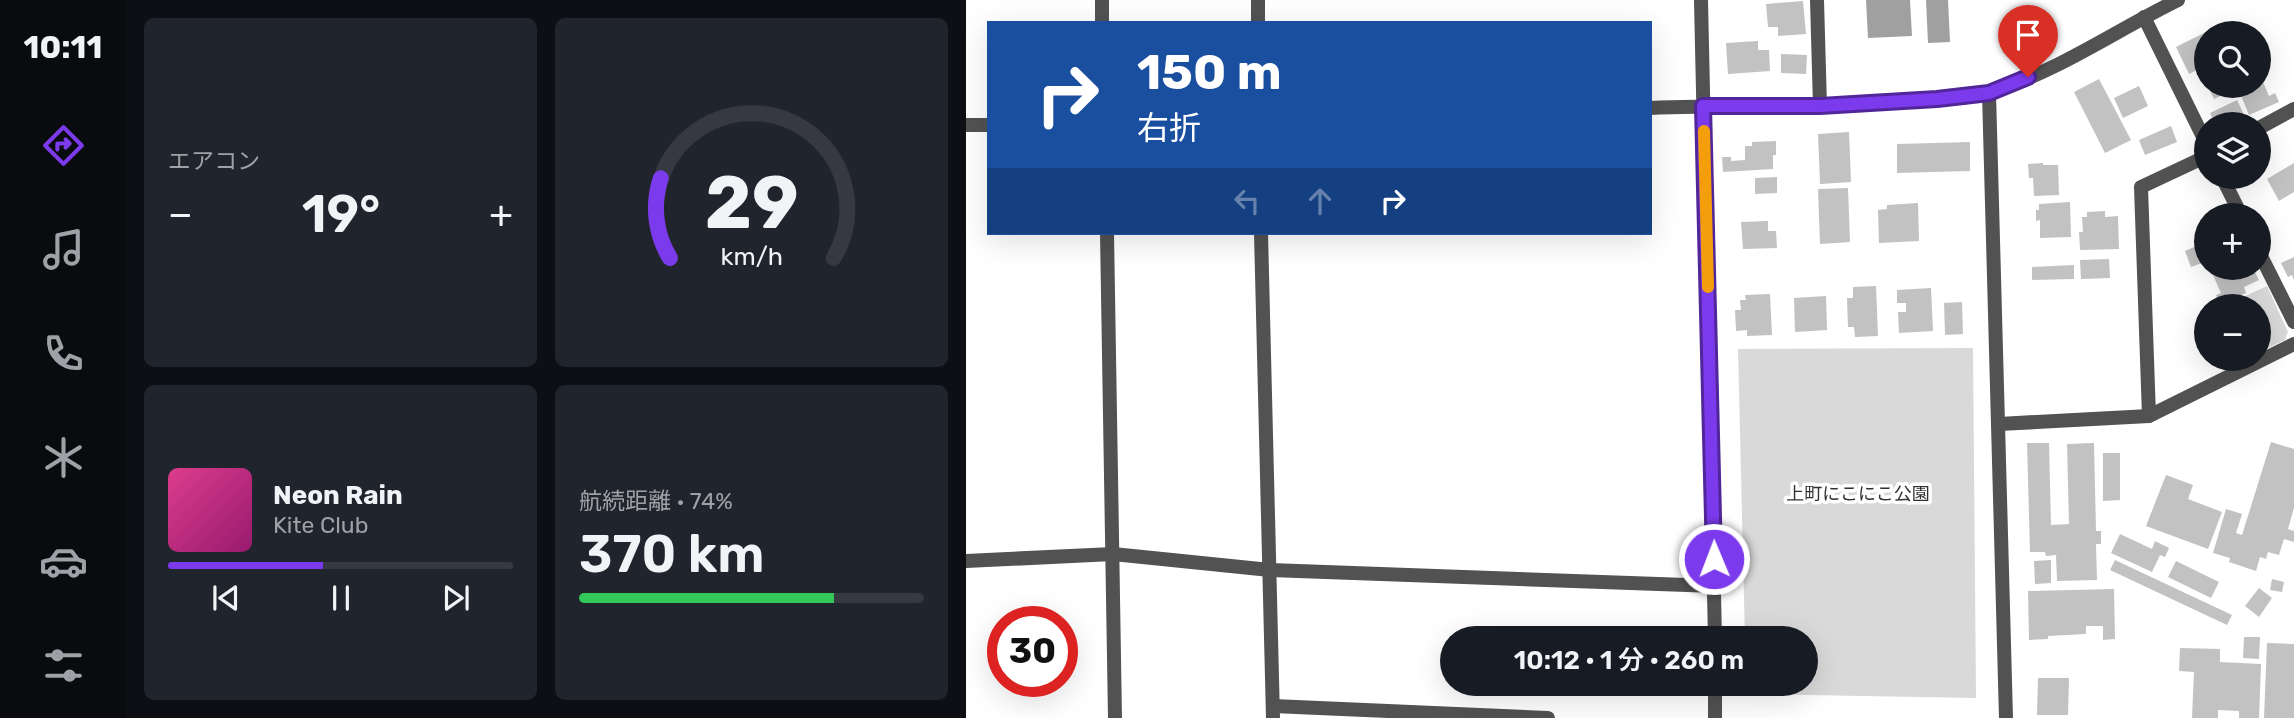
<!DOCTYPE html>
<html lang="ja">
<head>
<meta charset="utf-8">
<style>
  :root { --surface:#171b24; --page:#20242c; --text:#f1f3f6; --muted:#9ea1a6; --line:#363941; --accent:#7c3aed }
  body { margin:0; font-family:Rubik,"Noto Sans JP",sans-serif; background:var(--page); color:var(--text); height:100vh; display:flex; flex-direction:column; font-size:26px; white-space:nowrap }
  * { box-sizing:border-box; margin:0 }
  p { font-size:23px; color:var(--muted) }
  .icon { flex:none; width:38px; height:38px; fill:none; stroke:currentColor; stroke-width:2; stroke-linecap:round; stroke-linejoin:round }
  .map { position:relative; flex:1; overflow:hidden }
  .panel { display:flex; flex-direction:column; gap:18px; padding:18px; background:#0d0f14; width:840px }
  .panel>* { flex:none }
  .banner { position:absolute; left:21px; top:21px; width:665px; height:214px; border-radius:0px; box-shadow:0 7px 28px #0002; background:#1a4fa0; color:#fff; overflow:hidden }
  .buttons { position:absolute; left:1228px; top:21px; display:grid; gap:14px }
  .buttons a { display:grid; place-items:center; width:77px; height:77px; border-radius:50%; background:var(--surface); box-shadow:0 7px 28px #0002; font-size:35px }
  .speed { position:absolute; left:21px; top:606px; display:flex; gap:14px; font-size:35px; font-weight:700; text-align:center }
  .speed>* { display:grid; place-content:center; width:91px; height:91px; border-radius:50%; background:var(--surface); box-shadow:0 7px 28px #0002; line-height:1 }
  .speed .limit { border:10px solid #d22; background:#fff; color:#111 }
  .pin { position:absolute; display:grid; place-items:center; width:60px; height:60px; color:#fff; margin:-72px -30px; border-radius:50% 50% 50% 0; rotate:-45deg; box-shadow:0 0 7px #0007 }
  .pin .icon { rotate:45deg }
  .me { position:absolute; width:77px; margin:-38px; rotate:359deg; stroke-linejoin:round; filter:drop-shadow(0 0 5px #0008) }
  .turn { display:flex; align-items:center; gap:24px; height:147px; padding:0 35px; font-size:32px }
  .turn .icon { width:91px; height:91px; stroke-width:2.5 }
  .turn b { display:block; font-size:49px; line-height:60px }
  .lanes { display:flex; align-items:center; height:66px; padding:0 35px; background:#0003; justify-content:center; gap:35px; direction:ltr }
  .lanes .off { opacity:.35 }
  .big { font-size:52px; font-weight:600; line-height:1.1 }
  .panel .card { flex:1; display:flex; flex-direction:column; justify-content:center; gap:10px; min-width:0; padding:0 24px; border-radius:10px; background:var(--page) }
  .panel .dial { align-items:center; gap:0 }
  .dial svg { height:182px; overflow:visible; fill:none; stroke:var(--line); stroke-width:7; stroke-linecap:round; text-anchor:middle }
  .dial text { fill:var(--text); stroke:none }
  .song { display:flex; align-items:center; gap:21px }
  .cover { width:84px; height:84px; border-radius:10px; background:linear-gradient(135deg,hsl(330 70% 55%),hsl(320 70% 35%)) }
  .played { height:7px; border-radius:4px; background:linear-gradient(90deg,var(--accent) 45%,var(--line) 45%) }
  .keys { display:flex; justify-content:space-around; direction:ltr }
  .heat { display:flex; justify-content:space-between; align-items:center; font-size:38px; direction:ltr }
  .charge { height:10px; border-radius:5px; background:linear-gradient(90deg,#34c759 74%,var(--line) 0) }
  .panel .tiles { flex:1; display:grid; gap:18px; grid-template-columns:repeat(2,1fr) }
  .trip { position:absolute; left:474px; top:626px; width:378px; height:70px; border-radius:35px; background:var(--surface); box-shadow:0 7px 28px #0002; font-weight:600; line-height:70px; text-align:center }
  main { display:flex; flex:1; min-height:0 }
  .menu { display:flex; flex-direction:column; width:126px; justify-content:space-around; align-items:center; background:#090b0e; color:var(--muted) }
  .menu .icon { width:49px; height:49px }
  .menu .current { color:var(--accent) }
  .menu b { font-size:32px; color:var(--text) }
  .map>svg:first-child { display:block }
  .green { fill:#d9d9d9 }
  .water { fill:#a0a0a0 }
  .building { fill:#c2c2c2 }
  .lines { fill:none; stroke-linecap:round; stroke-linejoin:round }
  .minor { stroke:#525252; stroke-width:14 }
  .tertiary { stroke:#525252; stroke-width:14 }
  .route-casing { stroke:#51269a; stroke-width:18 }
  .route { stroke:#7c3aed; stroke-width:12 }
  .slow { stroke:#f59e0b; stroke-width:12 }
  .labels { text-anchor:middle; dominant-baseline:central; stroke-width:7; stroke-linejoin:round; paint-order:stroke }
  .park-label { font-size:18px; fill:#303030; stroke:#fff }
</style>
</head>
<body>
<main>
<nav class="menu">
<b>10:11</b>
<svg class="icon current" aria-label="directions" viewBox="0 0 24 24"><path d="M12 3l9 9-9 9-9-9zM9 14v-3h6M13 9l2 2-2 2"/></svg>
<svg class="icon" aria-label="music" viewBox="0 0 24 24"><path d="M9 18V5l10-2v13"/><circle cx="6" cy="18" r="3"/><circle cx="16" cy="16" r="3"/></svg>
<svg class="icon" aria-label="phone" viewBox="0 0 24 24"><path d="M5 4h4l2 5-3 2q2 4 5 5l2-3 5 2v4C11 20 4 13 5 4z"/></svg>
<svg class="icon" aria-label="climate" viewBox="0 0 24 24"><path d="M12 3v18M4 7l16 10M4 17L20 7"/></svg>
<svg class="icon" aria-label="car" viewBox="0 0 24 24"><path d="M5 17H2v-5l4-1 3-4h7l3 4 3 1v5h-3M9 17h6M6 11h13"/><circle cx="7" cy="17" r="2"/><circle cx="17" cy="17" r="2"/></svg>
<svg class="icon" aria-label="filters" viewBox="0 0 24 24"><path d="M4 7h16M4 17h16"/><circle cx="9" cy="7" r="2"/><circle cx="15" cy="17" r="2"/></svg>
</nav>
<section class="panel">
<div class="tiles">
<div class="card"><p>エアコン</p>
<div class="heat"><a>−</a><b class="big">19°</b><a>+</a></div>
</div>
<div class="card dial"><svg viewBox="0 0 100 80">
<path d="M14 69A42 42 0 1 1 86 69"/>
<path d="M14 69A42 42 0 0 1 10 34" stroke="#7c3aed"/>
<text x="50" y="56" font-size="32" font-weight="700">29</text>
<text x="50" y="72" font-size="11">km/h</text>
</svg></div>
<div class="card">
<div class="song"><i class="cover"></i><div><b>Neon Rain</b><p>Kite Club</p></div></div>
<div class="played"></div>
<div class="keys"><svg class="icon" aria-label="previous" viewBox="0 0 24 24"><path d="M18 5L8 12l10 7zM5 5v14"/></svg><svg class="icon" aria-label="pause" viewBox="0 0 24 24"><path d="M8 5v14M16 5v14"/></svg><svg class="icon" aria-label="next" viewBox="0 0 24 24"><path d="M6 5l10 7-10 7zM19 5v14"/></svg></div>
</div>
<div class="card"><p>航続距離 · 74%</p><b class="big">370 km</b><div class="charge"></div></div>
</div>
</section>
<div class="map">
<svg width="1328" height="718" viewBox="0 0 1328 718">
  <rect width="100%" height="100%" fill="#fff"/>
  <g class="green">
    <polygon points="1301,286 1322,332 1319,340 1293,352 1293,306 1258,306"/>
    <polygon points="1007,348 1010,698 780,694 780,684 840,684 840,639 779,639 772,349"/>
  </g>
  <g class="water">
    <polygon points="900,0 944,0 946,36 902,38"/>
    <polygon points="960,0 982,0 984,42 962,43"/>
  </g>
  <g class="building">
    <polygon points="837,1 840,34 812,36 812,27 802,27 800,4"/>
    <polygon points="1244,30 1245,33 1241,33 1241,65 1223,74 1210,47"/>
    <polygon points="792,41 792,50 803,50 804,71 762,74 760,43"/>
    <polygon points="815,54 841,55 840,74 815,73"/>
    <polygon points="1133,79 1165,140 1139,153 1108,92"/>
    <polygon points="1297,82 1303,96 1309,93 1313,102 1283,115 1274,93"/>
    <polygon points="1173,86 1182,106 1157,118 1148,98"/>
    <polygon points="1242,86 1276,86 1248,99"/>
    <polygon points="1271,100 1280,119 1270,124 1249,124 1244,113"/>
    <polygon points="1205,126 1211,142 1179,155 1173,140"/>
    <polygon points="883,132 885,182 854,184 852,134"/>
    <polygon points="810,141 810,155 807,155 807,169 757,172 756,157 765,157 765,161 779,160 779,146 786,146 786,142"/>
    <polygon points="1004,142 1004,171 931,173 931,144"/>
    <polygon points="1077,163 1077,165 1092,165 1093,195 1068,196 1067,178 1063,178 1062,164"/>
    <polygon points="1328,163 1328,192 1313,201 1301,179"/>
    <polygon points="811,177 811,193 789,194 789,178"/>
    <polygon points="882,188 884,242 854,244 852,189"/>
    <polygon points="1104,202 1105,237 1074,238 1074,220 1070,221 1070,210 1073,210 1073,204"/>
    <polygon points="952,203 953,241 913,243 912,210 921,209 921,205"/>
    <polygon points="1139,211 1139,217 1152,216 1153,249 1114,250 1113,232 1117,232 1116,217 1121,217 1121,212"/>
    <polygon points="802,221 802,231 810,231 811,248 777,249 775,222"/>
    <polygon points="1237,243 1241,251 1241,261 1225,267 1219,251"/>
    <polygon points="1328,257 1328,280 1326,275 1322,277 1315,263"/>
    <polygon points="1143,259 1144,278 1115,279 1114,260"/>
    <polygon points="1108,265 1108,279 1066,280 1066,267"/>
    <polygon points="1252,268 1287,268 1293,280 1278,287 1280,293 1254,304 1250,295 1255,293 1247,275 1254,271"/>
    <polygon points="910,286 912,336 889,337 888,327 882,327 881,298 887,298 887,287"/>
    <polygon points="965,288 967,331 933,333 932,312 940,312 940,303 931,303 931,290"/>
    <polygon points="804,294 806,335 781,336 781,330 770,331 769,310 775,310 774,300 780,300 779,295"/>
    <polygon points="860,296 861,330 829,332 828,298"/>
    <polygon points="996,302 997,334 979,335 978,303"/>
    <polygon points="1305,442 1328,449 1328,508 1322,529 1328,531 1328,542 1318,539 1313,555 1302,552 1300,559 1294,557 1290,571 1263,562 1264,558 1247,553 1260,509 1276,514 1270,533 1276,535"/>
    <polygon points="1061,443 1083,443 1085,525 1103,524 1101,444 1128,443 1130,531 1135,531 1135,544 1130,544 1131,580 1091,581 1090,555 1080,556 1079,552 1064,552"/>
    <polygon points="1137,453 1154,453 1154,500 1137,501"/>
    <polygon points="1200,475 1227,485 1222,499 1256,512 1242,549 1180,526"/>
    <polygon points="1154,534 1186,549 1189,541 1203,548 1199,557 1194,555 1186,572 1145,553"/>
    <polygon points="1085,560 1085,583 1069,584 1068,561"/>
    <polygon points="1149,560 1266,615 1261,625 1144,570"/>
    <polygon points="1210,561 1253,582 1245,598 1202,577"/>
    <polygon points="1306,579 1318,582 1316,592 1304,590"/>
    <polygon points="1293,588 1306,598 1293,617 1279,606"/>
    <polygon points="1148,589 1149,639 1137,640 1137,626 1120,626 1120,634 1082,636 1082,639 1063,640 1062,591"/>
    <polygon points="1278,637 1294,637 1293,659 1277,658"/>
    <polygon points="1301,643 1328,644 1328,718 1298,718"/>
    <polygon points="1214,648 1254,649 1254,662 1295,664 1293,718 1273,718 1273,711 1252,710 1252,718 1226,718 1228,672 1213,671"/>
    <polygon points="1072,678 1103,678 1102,715 1071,715"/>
  </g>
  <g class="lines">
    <g class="minor">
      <polyline points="735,0 749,639"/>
      <polyline points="851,0 854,106"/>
      <polyline points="1178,17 1241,145"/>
      <polyline points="292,23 292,0"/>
      <polyline points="0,125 23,125"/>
      <polyline points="1293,128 1328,109"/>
      <polyline points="1256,177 1275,215"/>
      <polyline points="295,233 307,718"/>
      <polyline points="1293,252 1328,322"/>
      <polyline points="1183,416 1175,187 1241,156"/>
      <polyline points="1033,424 1183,416 1328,344"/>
      <polyline points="0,561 147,554 304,570 749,586"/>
      <polyline points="749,684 749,718"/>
      <polyline points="307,706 582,718"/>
    </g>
    <g class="tertiary">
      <polyline points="136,0 136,23"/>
      <polyline points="1023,93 1040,718"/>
      <path d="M 684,108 C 766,105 848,106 930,102 C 958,100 999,100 1026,92 C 1094,70 1149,31 1212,0"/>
      <polyline points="141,233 149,718"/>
    </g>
  </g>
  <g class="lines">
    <g class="route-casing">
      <polyline id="route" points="748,559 737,106 854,106 971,99 1023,93 1062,77"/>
    </g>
    <use href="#route" class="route"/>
    <polyline class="slow" points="738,131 742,287"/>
  </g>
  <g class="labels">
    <g class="park-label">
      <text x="892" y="494">上町にこにこ公園</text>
    </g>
  </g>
</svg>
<div class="buttons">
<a><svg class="icon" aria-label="search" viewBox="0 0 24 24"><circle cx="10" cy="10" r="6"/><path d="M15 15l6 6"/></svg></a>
<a><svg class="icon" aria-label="layers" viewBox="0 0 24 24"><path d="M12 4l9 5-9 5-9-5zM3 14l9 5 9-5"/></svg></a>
<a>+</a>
<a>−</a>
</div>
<div class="speed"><div class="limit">30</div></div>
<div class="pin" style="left:1062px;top:77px;background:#d93025"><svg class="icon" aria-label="arrive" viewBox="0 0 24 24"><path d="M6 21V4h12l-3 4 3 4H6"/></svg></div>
<svg class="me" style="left:748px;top:559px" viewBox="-20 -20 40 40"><circle r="17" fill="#7c3aed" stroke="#fff" stroke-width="3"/><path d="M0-11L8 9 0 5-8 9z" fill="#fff"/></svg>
<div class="trip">10:12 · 1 分 · 260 m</div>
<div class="banner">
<div class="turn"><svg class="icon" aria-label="right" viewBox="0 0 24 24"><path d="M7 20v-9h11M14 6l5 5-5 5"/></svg><div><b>150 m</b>右折</div></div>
<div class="lanes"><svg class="icon off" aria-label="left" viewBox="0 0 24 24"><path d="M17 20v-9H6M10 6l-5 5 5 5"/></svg><svg class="icon off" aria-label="ahead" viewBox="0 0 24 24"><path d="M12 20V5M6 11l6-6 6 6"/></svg><svg class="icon" aria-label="right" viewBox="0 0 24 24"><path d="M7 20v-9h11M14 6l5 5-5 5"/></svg></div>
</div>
</div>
</main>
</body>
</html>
